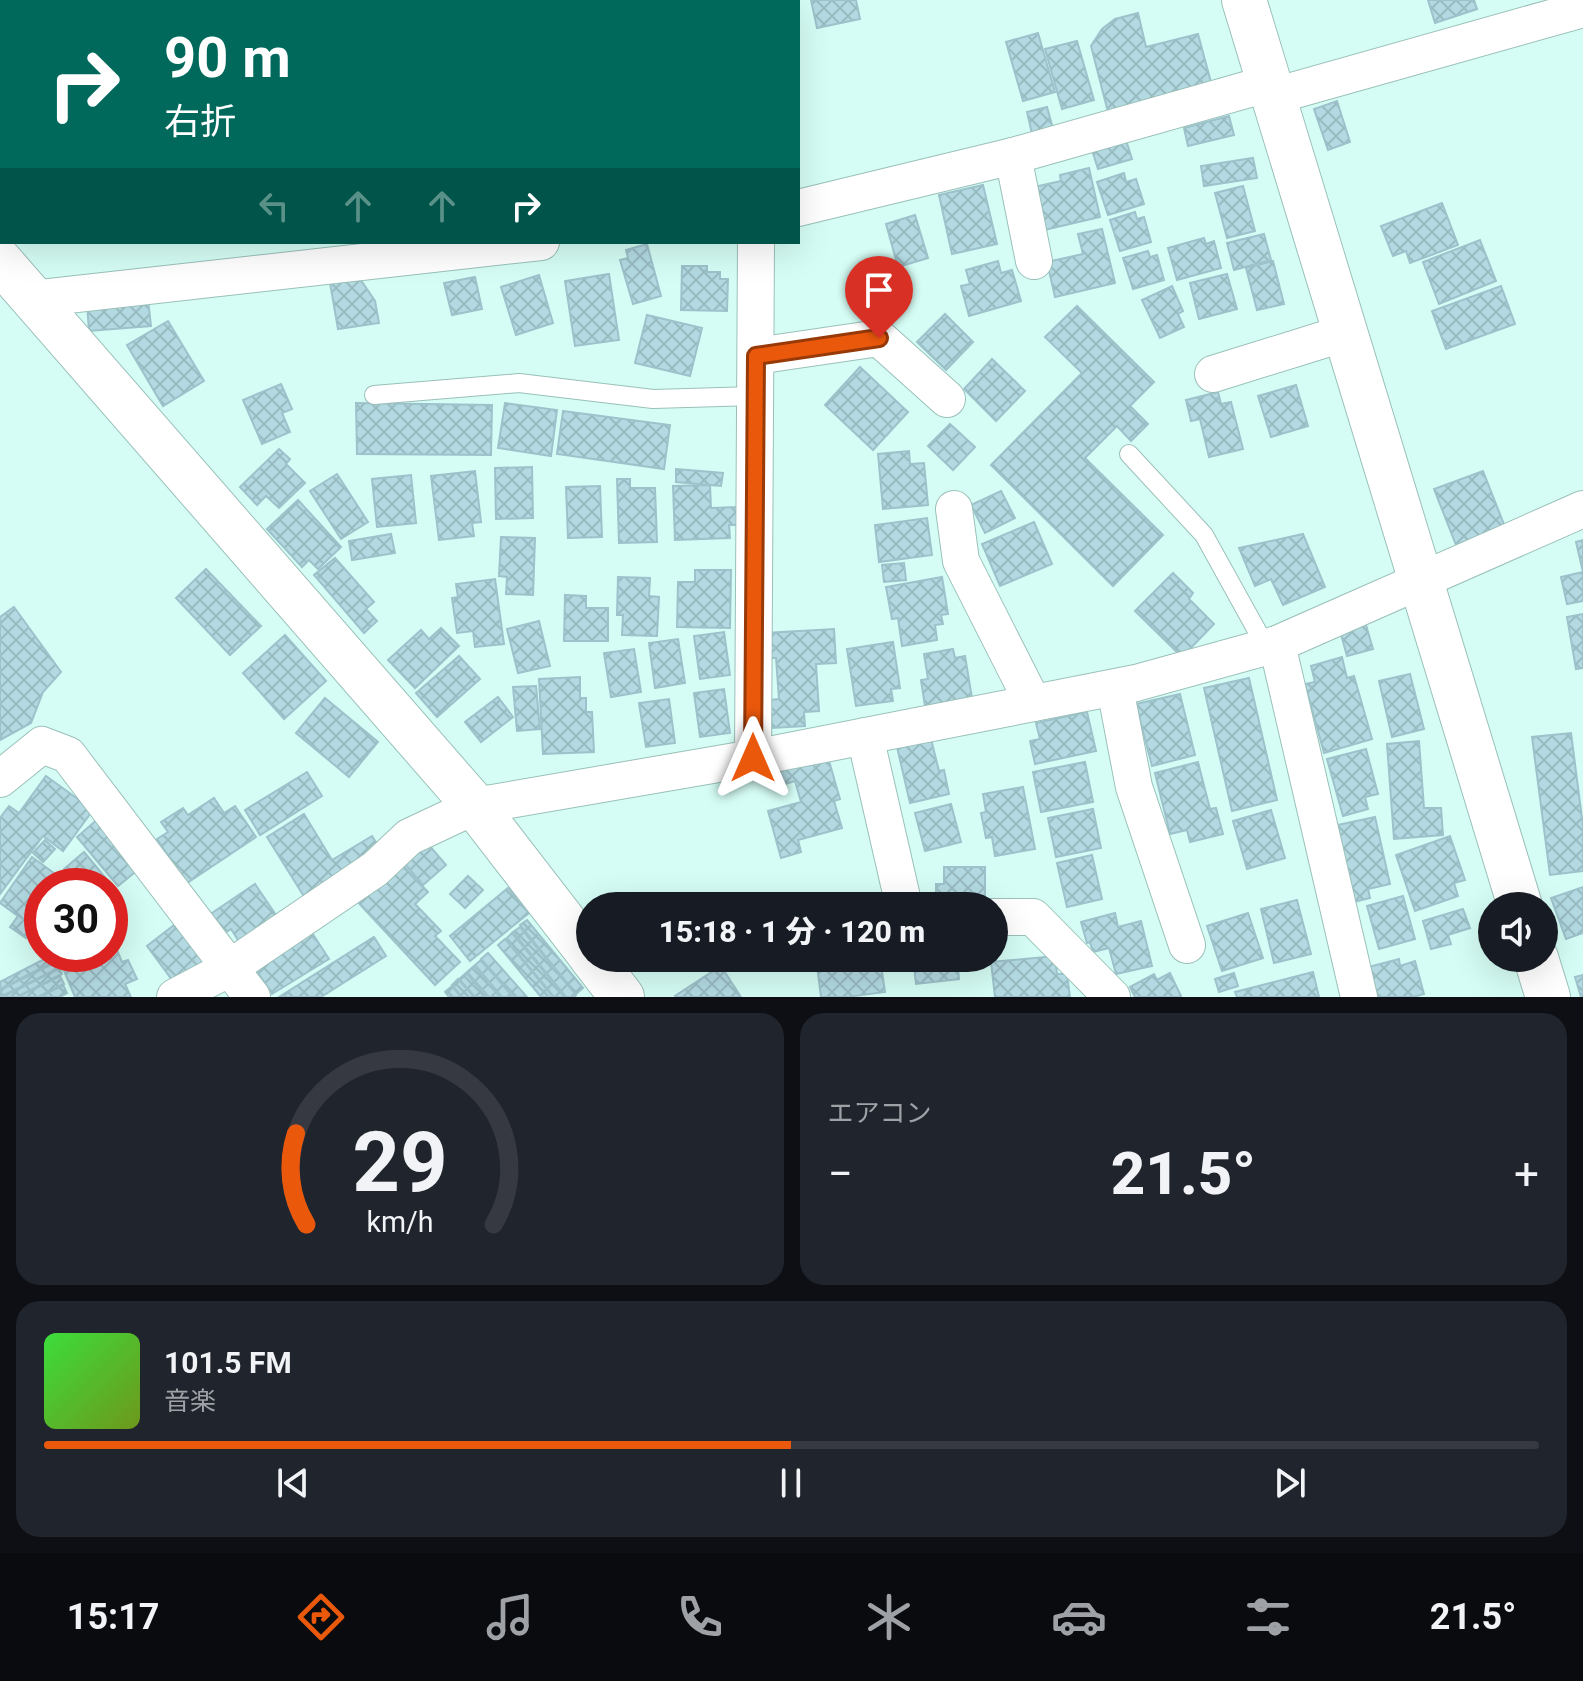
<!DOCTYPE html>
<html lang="ja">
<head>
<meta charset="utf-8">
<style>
  :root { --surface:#171b24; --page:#20242c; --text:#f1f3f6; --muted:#9ea1a6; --line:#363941; --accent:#ea580c }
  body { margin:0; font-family:Roboto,"Noto Sans JP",sans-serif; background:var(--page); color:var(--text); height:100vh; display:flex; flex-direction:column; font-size:30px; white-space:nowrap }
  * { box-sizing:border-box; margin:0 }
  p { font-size:26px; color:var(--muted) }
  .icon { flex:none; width:44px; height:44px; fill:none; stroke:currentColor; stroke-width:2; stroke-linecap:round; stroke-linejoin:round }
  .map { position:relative; height:997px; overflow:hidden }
  .panel { display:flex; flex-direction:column; gap:16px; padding:16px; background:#0d0f14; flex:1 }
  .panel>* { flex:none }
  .guide { position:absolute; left:0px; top:0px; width:800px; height:244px; box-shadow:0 8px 32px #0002; background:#00695c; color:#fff; overflow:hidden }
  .tools { position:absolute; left:1478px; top:892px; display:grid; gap:16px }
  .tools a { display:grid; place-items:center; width:80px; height:80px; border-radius:50%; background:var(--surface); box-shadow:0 8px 32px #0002; font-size:40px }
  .speed { position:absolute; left:24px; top:868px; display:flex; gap:16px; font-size:40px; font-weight:700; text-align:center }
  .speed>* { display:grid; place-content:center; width:104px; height:104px; border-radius:50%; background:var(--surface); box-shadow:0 8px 32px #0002; line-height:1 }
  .speed .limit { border:12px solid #d22; background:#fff; color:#111 }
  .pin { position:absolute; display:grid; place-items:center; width:68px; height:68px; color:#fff; margin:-82px -34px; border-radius:50% 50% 50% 0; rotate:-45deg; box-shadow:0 0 8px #0007 }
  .pin .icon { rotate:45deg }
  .me { position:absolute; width:88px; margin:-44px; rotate:0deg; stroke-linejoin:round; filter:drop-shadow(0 0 6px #0008) }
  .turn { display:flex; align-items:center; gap:28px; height:168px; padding:0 32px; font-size:36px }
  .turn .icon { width:104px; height:104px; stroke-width:2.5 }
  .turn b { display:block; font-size:56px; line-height:68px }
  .lanes { display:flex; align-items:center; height:76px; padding:0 32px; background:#0003; justify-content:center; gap:40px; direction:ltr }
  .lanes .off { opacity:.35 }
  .big { font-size:60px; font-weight:800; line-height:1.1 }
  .panel .tile { flex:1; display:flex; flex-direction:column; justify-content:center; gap:12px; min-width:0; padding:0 28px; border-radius:24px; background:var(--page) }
  .panel .dial { align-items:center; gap:0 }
  .dial svg { height:208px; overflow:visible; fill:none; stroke:var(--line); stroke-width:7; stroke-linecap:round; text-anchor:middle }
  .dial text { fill:var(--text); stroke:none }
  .song { display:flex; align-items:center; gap:24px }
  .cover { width:96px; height:96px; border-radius:12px; background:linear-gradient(135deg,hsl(120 70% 55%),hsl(80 70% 35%)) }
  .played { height:8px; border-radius:4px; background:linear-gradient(90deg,var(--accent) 50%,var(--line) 50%) }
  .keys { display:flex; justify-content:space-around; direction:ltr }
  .heat { display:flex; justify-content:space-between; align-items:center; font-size:44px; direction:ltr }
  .panel .tiles { flex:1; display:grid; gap:16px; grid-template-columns:1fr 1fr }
  .tile:last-child { grid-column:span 2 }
  .trip { position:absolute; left:576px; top:892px; width:432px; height:80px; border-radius:40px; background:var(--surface); box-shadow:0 8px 32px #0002; font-weight:800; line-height:80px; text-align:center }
  .dock { display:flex; height:128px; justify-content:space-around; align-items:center; background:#090b0e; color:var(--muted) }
  .dock .icon { width:56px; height:56px }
  .dock .active { color:var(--accent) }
  .dock b { font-size:36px; color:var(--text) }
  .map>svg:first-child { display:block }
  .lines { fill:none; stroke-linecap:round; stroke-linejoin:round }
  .stream { stroke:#8ccbfb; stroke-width:9 }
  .building { fill:url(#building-cross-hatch); stroke:#9dc2cb; stroke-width:2 }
  .service-casing { stroke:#9ac0b9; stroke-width:20 }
  .minor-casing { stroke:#9ac0b9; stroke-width:38 }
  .tertiary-casing { stroke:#9ac0b9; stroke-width:46 }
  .service { stroke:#fff; stroke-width:18 }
  .minor { stroke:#fff; stroke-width:36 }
  .tertiary { stroke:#fff; stroke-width:44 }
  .route-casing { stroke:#983908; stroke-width:20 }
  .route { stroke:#ea580c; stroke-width:14 }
</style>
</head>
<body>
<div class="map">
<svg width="1583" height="997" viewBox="0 0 1583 997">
  <defs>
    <pattern id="building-cross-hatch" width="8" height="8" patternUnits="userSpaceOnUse" patternTransform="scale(2)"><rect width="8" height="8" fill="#b3dae2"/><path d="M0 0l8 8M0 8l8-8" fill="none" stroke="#99bbc2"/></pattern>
  </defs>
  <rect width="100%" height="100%" fill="#d5fdf5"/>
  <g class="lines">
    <polyline class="stream" points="413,2 421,0"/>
  </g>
  <g class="building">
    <polygon points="89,0 90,2 51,1 53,0"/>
    <rect x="123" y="0" width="44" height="2"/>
    <rect x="737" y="0" width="41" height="2"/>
    <polygon points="811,0 856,0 860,19 817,28"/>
    <polygon points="1428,0 1474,0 1477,9 1435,23"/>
    <polygon points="1138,13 1146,47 1198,34 1212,86 1108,112 1091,46 1102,29 1115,19"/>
    <polygon points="1038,33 1055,92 1023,101 1006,42"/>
    <polygon points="0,37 2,43 0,76"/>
    <polygon points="1077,41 1094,100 1062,109 1045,49"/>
    <polygon points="1337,101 1350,142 1328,150 1314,109"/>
    <polygon points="1047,107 1054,132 1033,138 1027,112"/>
    <polygon points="1229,116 1234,135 1188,146 1184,128"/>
    <polygon points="1126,140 1132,159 1098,169 1092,150"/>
    <polygon points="1253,158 1257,178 1204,186 1201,166"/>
    <polygon points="1089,168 1100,217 1044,230 1034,187 1061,181 1060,175"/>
    <polygon points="1124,173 1126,182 1136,179 1144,204 1108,215 1097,182"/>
    <polygon points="983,185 997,244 952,254 939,195"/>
    <polygon points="1243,186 1255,231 1227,238 1215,193"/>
    <polygon points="1442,203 1458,245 1410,263 1406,251 1393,256 1381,226"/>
    <polygon points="1135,212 1137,219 1144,217 1151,242 1120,251 1110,220"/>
    <polygon points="915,215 928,258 898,267 886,224"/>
    <polygon points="1102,229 1115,283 1055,297 1047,262 1083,254 1078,234"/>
    <polygon points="1264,234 1271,260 1234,270 1227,243"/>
    <polygon points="1204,238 1206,244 1214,241 1221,268 1177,280 1168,248"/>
    <polygon points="1480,240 1496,281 1439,304 1423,262"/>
    <polygon points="647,244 661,296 633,304 620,260 628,258 626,250"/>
    <polygon points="1148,251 1150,257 1157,255 1164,280 1133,289 1123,258"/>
    <polygon points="998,261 1001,273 1012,270 1021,301 969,316 961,286 970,284 966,270"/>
    <polygon points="1273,261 1284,304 1257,310 1246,268"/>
    <polygon points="682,266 707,266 707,272 720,272 720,279 728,279 727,311 681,310"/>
    <polygon points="356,273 375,301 379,323 338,329 329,277"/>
    <polygon points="609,274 619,340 575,346 565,281"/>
    <polygon points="1227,274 1237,309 1199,319 1190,283"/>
    <polygon points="539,275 553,323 516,335 501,287"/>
    <polygon points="475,277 482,309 452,315 444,283"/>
    <polygon points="1172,286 1183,311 1178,314 1184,327 1160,338 1142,300"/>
    <polygon points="1501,286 1515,324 1446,349 1432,311"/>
    <polygon points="148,299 151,326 89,331 87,304"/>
    <polygon points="1077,306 1154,382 1130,406 1148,424 1131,441 1117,426 1085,458 1163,535 1113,586 991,465 1082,373 1045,337"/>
    <polygon points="945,314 973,342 946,370 917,342"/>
    <polygon points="647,315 702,328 690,376 635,363"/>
    <polygon points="168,321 204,381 163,406 127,345"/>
    <polygon points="992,359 1025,391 996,421 964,389"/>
    <polygon points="860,367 908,412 873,450 825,405"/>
    <polygon points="281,384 292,409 282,413 290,432 262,444 243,400"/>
    <polygon points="1296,385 1308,426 1271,437 1258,396"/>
    <polygon points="1218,392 1221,404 1231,402 1243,449 1209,457 1200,419 1191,421 1186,400"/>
    <polygon points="356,403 492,405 491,455 357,454"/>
    <polygon points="505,403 557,410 551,456 498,448"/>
    <polygon points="563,411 670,425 664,469 557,454"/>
    <polygon points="950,424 975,447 953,470 928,446"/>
    <polygon points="279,449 290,459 286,464 305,483 279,508 266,496 257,505 240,487"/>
    <polygon points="909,451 910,464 924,463 928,505 883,509 878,454"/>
    <polygon points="532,467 533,518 496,519 495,468"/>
    <polygon points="676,469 723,473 721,486 676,482"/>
    <polygon points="475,471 481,522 472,523 474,536 439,540 431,476"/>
    <polygon points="1483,471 1505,527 1456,545 1434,489"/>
    <polygon points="337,474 368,522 341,539 310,491"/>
    <polygon points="411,475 416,523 377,527 372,479"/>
    <polygon points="617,479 630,479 630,488 655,488 657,542 619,543"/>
    <polygon points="710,485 711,508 738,507 739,525 729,525 730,538 675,540 673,486"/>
    <polygon points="600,486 602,537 568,538 566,487"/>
    <polygon points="1001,491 1015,518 985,533 971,505"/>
    <polygon points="298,500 341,547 318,569 309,560 302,567 267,529"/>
    <polygon points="927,518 932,555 879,562 875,525"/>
    <polygon points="1034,522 1052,564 1000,586 982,544"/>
    <polygon points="391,534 395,553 352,560 349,541"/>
    <polygon points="1303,534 1325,587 1283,605 1271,579 1255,586 1239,548"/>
    <polygon points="501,537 535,538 533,595 506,594 507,577 499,576"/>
    <polygon points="1583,540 1583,601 1567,604 1561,577 1583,572 1576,542"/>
    <polygon points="335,558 374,602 366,609 377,621 364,633 314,575"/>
    <polygon points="904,563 906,580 884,582 882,565"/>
    <polygon points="206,569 261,626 230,655 176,598"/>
    <polygon points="695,570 731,570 730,628 677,627 678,582 695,582"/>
    <polygon points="1173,573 1193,593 1189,599 1214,624 1182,657 1135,611"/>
    <polygon points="618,577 650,578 649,596 659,597 657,636 622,635 623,615 617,615"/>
    <polygon points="942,577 948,614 941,615 943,624 935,625 937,640 902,646 898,618 892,619 886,587"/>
    <polygon points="495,579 504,644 475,647 473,631 457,633 452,598 458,597 456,584"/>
    <polygon points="565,595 586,596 586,608 608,608 608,641 564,641"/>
    <polygon points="14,607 61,672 43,692 31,723 0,740 0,617"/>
    <polygon points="1583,614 1583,668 1576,669 1567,617"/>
    <polygon points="539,621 550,666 518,673 507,629"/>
    <polygon points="1366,625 1373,649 1347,656 1340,631"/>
    <polygon points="441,628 459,646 415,688 388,660 421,630 429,639"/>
    <polygon points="834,629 836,663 816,664 819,711 804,712 805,726 772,728 770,700 779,699 776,658 766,658 765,633"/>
    <polygon points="724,632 730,675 700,679 694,636"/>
    <polygon points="285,635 326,681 284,719 243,673"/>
    <polygon points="678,639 685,683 655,688 649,643"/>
    <polygon points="893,642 900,688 891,689 893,701 856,706 847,649"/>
    <polygon points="634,649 641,692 611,697 604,653"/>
    <polygon points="953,649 955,658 965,656 972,698 925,706 921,680 928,679 924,654"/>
    <polygon points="459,656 480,679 437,717 416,693"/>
    <polygon points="1342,657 1347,678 1354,676 1372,739 1324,753 1305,684 1315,682 1311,666"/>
    <polygon points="1410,674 1424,729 1392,737 1379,681"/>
    <polygon points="580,677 580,698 586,698 586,712 592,712 594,752 543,754 539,679"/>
    <polygon points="1249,678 1277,800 1232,811 1204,688"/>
    <polygon points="536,686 540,729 517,731 513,687"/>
    <polygon points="724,689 730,733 700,737 694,693"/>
    <polygon points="1180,694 1195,755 1152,766 1136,704"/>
    <polygon points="498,697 513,717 481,742 465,722"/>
    <polygon points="325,698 378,742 349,777 296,733"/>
    <polygon points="669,699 675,743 646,747 639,703"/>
    <polygon points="1087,712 1096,751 1035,764 1030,741 1040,739 1036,723"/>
    <polygon points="1571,733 1583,826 1583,871 1550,875 1532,737"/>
    <polygon points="931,739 939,771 944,770 949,794 910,803 897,747"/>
    <polygon points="1419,741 1424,808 1441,808 1443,835 1394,839 1387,744"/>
    <polygon points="1366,749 1378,794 1365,797 1368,809 1343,816 1327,759"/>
    <polygon points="827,754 840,799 834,801 842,828 798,840 801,852 781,858 768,811 801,802 795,781 782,785 777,767"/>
    <polygon points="1085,762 1093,802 1041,812 1033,772"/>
    <polygon points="1198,762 1210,809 1216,808 1223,834 1190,842 1187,830 1170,834 1155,773"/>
    <polygon points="307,772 322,796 260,835 245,810"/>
    <polygon points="46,776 93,810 63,851 43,836 0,894 0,818 9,806 19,813"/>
    <polygon points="1023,787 1035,849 995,856 992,837 986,838 981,813 986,812 983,794"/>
    <polygon points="214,798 224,813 235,806 256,837 187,883 157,839 168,832 161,822 183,808 188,815"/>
    <polygon points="951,804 961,842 925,851 915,813"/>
    <polygon points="1093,809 1101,848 1056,857 1048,818"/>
    <polygon points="1271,810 1285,858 1247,869 1233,821"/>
    <polygon points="304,814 332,860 372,836 385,856 308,903 267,837"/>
    <polygon points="1375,817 1390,884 1368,889 1370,898 1350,903 1333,826"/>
    <polygon points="99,818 140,868 118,886 77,837"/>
    <polygon points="1450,836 1465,880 1454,883 1458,896 1415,911 1396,855"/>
    <polygon points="45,840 55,849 43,862 33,853"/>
    <polygon points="428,844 446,865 423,885 405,864"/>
    <polygon points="84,852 118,893 110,900 110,886 78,886 64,869"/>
    <polygon points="1092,855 1102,899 1067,907 1057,863"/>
    <polygon points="32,857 66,882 63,886 42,886 42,916 26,938 10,927 18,916 0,903"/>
    <polygon points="396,858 428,892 415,904 441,931 435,936 460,962 435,985 354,898"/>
    <polygon points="944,867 985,867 985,906 936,906 936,884 944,884"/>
    <polygon points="468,876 483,890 465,908 450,894"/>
    <polygon points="255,884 278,918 240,943 231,929 222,935 209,915"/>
    <polygon points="1583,887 1583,933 1566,939 1551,898"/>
    <polygon points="508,888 529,913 470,961 450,936"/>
    <polygon points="1403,896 1415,939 1379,949 1367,906"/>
    <polygon points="1297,900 1311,954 1274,963 1261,909"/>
    <polygon points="1463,909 1470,928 1448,935 1451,944 1431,949 1423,921"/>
    <polygon points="1115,913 1118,927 1141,921 1152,966 1116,974 1109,948 1093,952 1090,942 1087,943 1081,922"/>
    <polygon points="1248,913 1263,958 1222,971 1207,926"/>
    <polygon points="527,920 583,988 576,994 520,925"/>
    <polygon points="178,922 207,959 175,984 147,946"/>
    <polygon points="307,925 329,959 272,994 253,965"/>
    <polygon points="520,927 576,995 575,997 566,997 513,932"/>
    <polygon points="110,933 122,962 128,960 137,979 125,984 131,997 75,997 57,954 110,954"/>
    <polygon points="512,933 565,997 554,997 506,939"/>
    <polygon points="374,937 386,956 321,997 279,997"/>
    <polygon points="505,939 553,997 541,997 498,945"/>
    <polygon points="488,953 527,997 515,997 481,959"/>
    <polygon points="54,954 59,959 0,989 0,982"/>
    <polygon points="1055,956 1057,974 1067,974 1070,997 995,997 991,962"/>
    <polygon points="816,958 880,958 885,992 847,997 821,997"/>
    <polygon points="913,958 957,958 959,979 916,984"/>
    <polygon points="1399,959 1400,966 1415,961 1424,994 1413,997 1369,997 1361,969"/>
    <polygon points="481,960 513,997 502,997 475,965"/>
    <polygon points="58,961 61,967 0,997 0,990"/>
    <polygon points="474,966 500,997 489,997 467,972"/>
    <polygon points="721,966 741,997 676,997 675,996"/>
    <polygon points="60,968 62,974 17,997 3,997"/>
    <polygon points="1313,972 1319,997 1237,997 1235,992"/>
    <polygon points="466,973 487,997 475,997 459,979"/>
    <polygon points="1170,973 1181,996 1179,997 1135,997 1130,987 1154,974 1157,980"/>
    <polygon points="1234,973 1238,986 1219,992 1215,979"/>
    <polygon points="1583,975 1583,997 1581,997 1575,977"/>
    <polygon points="60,976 64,984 38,997 18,997"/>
    <polygon points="458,979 474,997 462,997 452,985"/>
    <polygon points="63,985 67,993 60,997 40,997"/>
    <polygon points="452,986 461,997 449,997 445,992"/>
  </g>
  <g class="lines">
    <g class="service-casing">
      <g id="service">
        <polyline points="374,395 519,383 653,399 755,396"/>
        <polyline points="1129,454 1204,535 1266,647"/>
      </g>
    </g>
    <g class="minor-casing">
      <g id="minor">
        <polyline points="716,0 716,2"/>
        <polyline points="347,2 354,0"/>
        <polyline points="0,96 2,95"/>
        <polyline points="1274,96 1583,9"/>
        <polyline points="1013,156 1034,261"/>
        <polyline points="798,208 1013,156 1270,83"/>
        <polyline points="32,299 541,242"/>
        <polyline points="756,356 879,338 947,399"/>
        <polyline points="1213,374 1345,333"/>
        <polyline points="954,509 961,561 1033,703"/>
        <polyline points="1277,644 1359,997"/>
        <polyline points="1115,688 1134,787 1187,945"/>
        <polyline points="865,736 904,906"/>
        <polyline points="753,758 756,242"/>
        <polyline points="0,779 42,745 68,755 252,997"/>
        <polyline points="994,917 1033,917 1112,997"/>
        <polyline points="175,997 228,969 375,869 409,837 475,806 753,758 1136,683 1277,644 1583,509"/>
      </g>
    </g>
    <g class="tertiary-casing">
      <g id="tertiary">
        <polyline points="1244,0 1520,906"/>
        <polyline points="0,261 475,806 590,955"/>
        <polyline points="592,958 622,997"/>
        <polyline points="1536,958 1548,997"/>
      </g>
    </g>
    <use href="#service" class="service"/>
    <use href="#minor" class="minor"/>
    <use href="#tertiary" class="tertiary"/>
  </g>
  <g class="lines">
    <g class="route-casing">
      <polyline id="route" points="753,758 756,356 879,338"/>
    </g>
    <use href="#route" class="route"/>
  </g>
</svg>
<div class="tools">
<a><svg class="icon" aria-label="sound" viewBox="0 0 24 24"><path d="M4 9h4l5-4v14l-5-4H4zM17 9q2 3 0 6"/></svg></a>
</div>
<div class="speed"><div class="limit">30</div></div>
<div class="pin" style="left:879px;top:338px;background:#d93025"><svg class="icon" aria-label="arrive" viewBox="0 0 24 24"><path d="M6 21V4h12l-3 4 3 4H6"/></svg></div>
<svg class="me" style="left:753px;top:758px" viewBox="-20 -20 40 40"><path d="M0-17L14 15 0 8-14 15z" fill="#ea580c" stroke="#fff" stroke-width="4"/></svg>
<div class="trip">15:18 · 1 分 · 120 m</div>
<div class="guide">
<div class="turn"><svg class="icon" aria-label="right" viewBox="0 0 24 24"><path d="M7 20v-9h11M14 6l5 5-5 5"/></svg><div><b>90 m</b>右折</div></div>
<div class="lanes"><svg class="icon off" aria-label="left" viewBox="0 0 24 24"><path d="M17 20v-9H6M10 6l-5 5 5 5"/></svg><svg class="icon off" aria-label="ahead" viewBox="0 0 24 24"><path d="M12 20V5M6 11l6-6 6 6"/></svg><svg class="icon off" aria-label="ahead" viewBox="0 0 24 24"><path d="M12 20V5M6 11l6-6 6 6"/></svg><svg class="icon" aria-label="right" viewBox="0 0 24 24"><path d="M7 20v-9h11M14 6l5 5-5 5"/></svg></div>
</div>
</div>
<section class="panel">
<div class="tiles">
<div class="tile dial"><svg viewBox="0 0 100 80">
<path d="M14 69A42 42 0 1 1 86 69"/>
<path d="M14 69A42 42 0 0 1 10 34" stroke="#ea580c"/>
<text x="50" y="56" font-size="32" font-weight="700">29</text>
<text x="50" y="72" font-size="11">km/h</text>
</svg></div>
<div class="tile"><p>エアコン</p>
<div class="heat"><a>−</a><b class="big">21.5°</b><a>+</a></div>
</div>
<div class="tile">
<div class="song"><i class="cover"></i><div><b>101.5 FM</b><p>音楽</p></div></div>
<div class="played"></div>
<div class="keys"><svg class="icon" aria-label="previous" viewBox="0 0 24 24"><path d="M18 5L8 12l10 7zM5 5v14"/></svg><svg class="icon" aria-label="pause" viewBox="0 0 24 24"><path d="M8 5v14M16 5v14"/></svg><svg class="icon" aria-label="next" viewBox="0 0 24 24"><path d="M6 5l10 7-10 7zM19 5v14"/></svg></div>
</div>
</div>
</section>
<nav class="dock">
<b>15:17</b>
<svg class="icon active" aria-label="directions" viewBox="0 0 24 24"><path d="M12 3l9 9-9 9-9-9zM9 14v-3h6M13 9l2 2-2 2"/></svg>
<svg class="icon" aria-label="music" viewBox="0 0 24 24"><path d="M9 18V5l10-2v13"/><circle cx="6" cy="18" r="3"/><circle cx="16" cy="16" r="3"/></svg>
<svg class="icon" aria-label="phone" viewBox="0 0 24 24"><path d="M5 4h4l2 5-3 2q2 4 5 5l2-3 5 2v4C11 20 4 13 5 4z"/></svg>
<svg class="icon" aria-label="climate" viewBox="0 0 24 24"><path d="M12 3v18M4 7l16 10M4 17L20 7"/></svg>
<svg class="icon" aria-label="car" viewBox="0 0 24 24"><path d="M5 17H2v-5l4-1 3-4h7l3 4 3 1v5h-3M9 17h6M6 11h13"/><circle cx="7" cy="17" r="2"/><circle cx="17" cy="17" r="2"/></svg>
<svg class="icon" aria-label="filters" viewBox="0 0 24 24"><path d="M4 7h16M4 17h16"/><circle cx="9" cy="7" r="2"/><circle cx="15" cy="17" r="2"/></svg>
<b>21.5°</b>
</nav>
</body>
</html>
